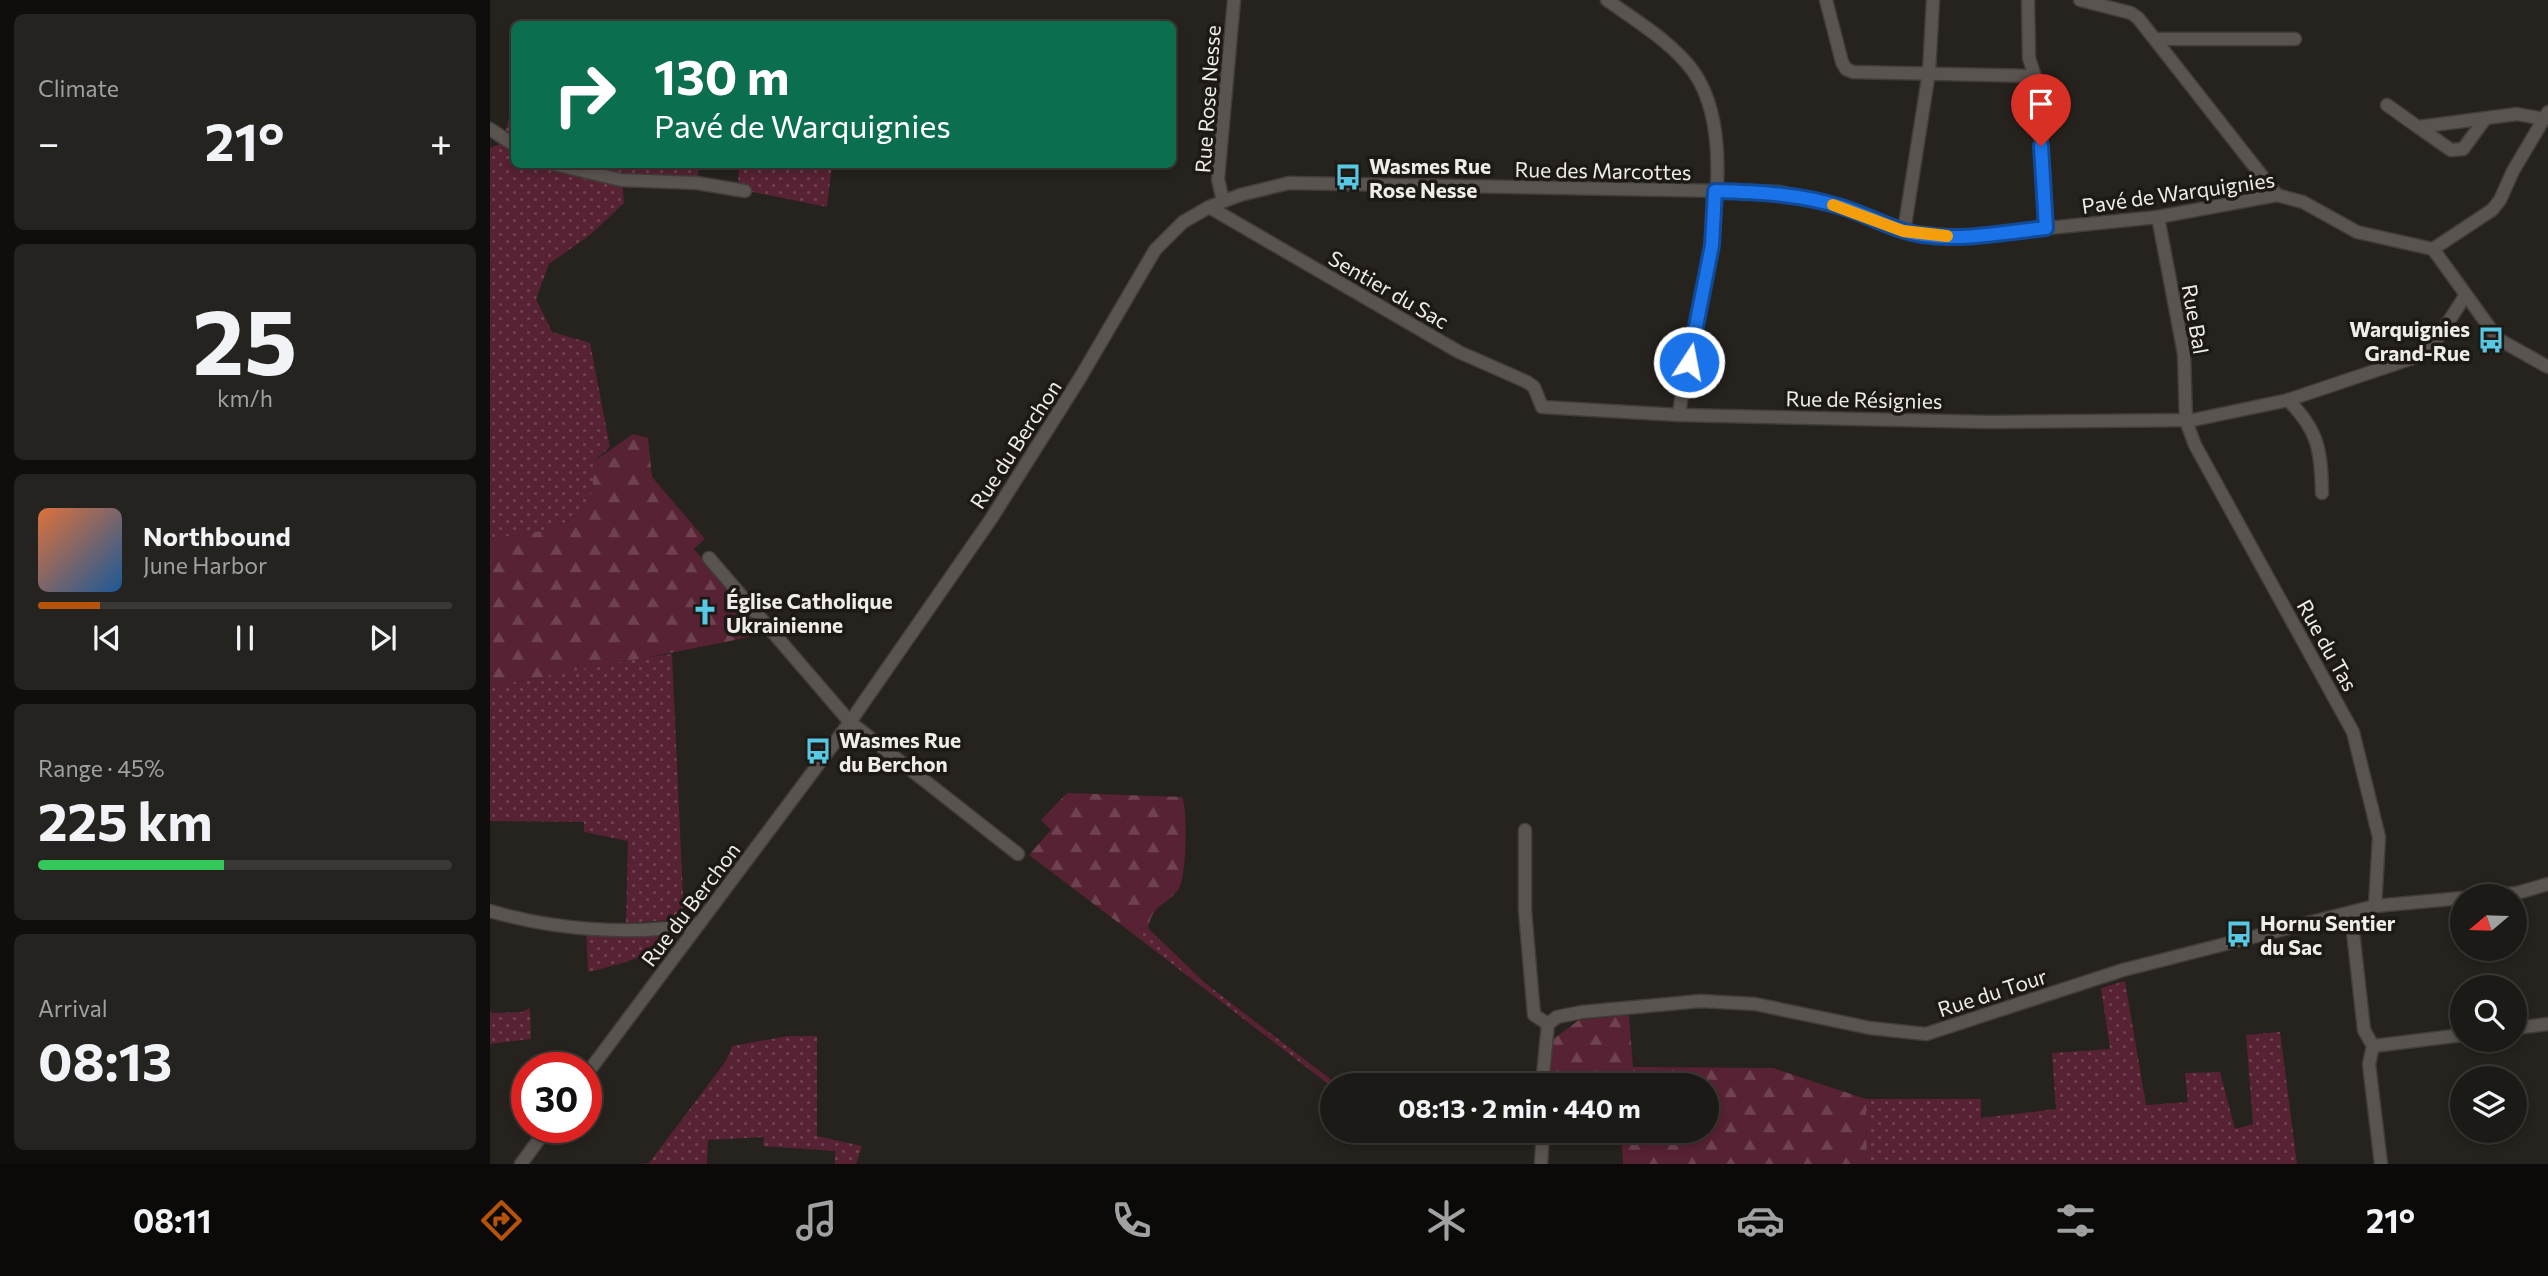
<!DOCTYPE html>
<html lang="en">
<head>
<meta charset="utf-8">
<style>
  :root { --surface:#1c1a16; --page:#25231f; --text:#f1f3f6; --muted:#a0a1a1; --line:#3a3835; --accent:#b45309 }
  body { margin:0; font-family:Commissioner,sans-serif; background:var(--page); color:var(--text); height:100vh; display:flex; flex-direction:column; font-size:26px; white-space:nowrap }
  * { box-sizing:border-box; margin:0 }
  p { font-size:23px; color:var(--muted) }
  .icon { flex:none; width:38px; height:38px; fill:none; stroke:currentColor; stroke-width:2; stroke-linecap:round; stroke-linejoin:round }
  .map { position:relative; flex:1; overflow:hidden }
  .sheet { display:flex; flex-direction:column; gap:14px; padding:14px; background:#0f0e0c; width:490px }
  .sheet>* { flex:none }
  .top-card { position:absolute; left:21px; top:21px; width:665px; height:147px; border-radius:10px; box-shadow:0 4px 10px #0003,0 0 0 2px var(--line); background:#0b6e4f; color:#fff; overflow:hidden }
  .needle { width:46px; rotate:251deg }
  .buttons { position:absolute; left:1960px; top:884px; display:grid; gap:14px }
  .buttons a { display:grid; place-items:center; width:77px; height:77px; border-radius:50%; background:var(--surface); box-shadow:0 4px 10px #0003,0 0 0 2px var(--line); font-size:35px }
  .speed { position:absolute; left:21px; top:1052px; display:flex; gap:14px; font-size:35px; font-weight:700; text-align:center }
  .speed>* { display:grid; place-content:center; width:91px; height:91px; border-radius:50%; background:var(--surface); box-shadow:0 4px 10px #0003,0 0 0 2px var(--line); line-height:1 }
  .speed .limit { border:10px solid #d22; background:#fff; color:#111 }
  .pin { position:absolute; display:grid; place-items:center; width:60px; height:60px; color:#fff; margin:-72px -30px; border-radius:50% 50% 50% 0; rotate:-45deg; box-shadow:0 0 7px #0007 }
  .pin .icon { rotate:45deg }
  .me { position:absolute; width:77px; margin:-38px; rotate:11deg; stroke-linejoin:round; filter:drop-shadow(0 0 5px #0008) }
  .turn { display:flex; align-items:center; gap:24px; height:147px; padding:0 28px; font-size:32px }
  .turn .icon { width:91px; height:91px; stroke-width:2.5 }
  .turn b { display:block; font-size:49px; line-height:60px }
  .big { font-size:52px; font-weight:700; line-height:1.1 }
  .sheet .card { flex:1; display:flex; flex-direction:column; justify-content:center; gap:10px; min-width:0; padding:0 24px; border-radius:10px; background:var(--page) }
  .sheet .dial { align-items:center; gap:0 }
  .dial b { font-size:91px; line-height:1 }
  .song { display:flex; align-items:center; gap:21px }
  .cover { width:84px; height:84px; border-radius:10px; background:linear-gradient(135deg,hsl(20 70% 55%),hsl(210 70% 35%)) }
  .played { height:7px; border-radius:4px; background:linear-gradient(90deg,var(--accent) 15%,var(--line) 15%) }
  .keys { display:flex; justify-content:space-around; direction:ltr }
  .heat { display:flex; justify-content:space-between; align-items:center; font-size:38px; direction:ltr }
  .charge { height:10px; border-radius:5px; background:linear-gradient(90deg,#34c759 45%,var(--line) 0) }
  .trip { position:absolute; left:830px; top:1073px; width:399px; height:70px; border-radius:35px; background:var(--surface); box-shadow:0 4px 10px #0003,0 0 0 2px var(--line); font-weight:700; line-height:70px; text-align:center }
  .tab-bar { display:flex; height:112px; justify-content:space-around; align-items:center; background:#0b0a09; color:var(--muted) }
  .tab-bar .icon { width:49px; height:49px }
  .tab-bar .active { color:var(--accent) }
  .tab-bar b { font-size:32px; color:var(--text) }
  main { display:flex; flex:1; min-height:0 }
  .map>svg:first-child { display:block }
  .grass { fill:url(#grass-dots) }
  .forest { fill:url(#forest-firs) }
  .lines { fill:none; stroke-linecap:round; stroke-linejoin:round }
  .minor-casing { stroke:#403d3a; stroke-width:15 }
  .minor { stroke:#595450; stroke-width:12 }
  .route-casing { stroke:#114b97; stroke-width:18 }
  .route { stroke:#1a73e8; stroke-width:12 }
  .slow { stroke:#f59e0b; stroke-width:12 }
  .labels { text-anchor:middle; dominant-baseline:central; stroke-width:7; stroke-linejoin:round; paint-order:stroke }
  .street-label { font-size:21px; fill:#efece9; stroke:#1d1915 }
  .poi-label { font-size:21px; font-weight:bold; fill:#efece9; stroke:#1d1915; text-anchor:start }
</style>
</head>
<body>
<main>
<section class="sheet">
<div class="card"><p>Climate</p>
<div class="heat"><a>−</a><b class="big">21°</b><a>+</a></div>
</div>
<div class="card dial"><b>25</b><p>km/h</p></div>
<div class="card">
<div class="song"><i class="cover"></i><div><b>Northbound</b><p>June Harbor</p></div></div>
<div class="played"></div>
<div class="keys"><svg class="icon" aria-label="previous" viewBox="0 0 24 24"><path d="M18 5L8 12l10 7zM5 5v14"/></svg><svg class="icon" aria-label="pause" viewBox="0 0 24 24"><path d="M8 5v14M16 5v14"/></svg><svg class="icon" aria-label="next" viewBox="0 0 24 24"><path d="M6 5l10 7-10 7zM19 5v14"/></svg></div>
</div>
<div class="card"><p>Range · 45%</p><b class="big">225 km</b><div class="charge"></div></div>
<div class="card"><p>Arrival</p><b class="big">08:13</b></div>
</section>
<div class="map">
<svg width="2058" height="1164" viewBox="0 0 2058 1164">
  <defs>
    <pattern id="grass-dots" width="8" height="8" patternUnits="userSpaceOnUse" patternTransform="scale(1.75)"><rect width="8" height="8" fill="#572233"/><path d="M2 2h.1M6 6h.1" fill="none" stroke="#6f4251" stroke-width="1.8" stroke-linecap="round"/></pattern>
    <pattern id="forest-firs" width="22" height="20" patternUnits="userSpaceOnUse" patternTransform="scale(1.75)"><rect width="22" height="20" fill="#572233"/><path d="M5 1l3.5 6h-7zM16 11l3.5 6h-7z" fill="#6f4251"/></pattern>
  </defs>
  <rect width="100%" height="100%" fill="#26221e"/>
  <g class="grass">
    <path d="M 24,96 L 24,164 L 209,165 L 207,183 L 132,180 L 134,203 L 100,235 L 59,264 L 46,299 L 62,332 L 100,343 L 120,447 L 103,462 C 103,472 104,486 101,495 C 86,533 35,533 0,539 L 0,148 L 18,141 L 14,138 Z"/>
    <polygon points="249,165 342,165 337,207 248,189"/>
    <polygon points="182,654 194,919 136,923 138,841 94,832 94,822 0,821 0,687 135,660"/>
    <polygon points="658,928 715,983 848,1085 842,1087 638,930"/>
    <path d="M 185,929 L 190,935 C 172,953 124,966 98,972 L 96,930 Z"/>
    <polygon points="1635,981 1656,1105 1698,1102 1695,1073 1730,1072 1745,1129 1763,1124 1756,1035 1790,1032 1807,1164 1377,1164 1376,1099 1491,1099 1491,1118 1566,1109 1562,1053 1620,1049 1611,988"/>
    <polygon points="40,1008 41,1039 0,1044 0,1010 2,1013 32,1012"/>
    <polygon points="298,1036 327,1036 327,1136 372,1146 366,1164 345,1164 345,1151 273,1146 274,1137 218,1140 217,1164 147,1164 159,1163 236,1061 242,1046"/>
  </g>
  <g class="forest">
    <path d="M 143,434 L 158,438 L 162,477 L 215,539 L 204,549 L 276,633 C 185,654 92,668 0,687 L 0,539 C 35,533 86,533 101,495 C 104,486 103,472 103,462 Z"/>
    <path d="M 577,793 L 692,797 C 698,810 697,879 688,890 C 674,907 663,904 658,928 L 638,930 L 539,855 L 561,830 L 551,820 Z"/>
    <polygon points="1139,1015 1143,1067 1283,1068 1376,1099 1377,1164 1133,1164 1131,1131 1216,1130 1216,1085 1125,1085 1113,1076 1060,1075 1062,1040 1089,1020"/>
  </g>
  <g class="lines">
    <g class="minor-casing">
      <g id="minor">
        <path d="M 1117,0 C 1146,21 1182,42 1203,71 C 1261,152 1199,324 1189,415"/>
        <polyline points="1336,0 1352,62 1356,69 1363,72 1545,76"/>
        <polyline points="1538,0 1539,58 1548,86 1557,228"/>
        <polyline points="1590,0 1641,13 1648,18 1787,195"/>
        <polyline points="1666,39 1805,39"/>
        <polyline points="1897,105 1928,127 2027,114 2054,119"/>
        <polyline points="1928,127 1961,150 1973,149 1995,119"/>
        <polyline points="0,129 24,145"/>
        <polyline points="64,164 131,180 207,183 255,191"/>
        <polyline points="733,201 728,179 744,0"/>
        <polyline points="719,207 969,352 1037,382 1044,387 1052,407 1189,415 1500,422 1703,420 1798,400 1929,356 1948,338 1975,296"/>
        <polyline points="1668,217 1694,354 1696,421 1705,445 1863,732 1889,837 1885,906"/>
        <polyline points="1414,231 1439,72 1443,0"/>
        <polyline points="1943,249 2002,210 2010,200 2023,171 2058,112"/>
        <polyline points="1943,249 2008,339 2058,367"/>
        <path d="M 1798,400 C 1829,431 1831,451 1832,493"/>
        <polyline points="219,558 360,722 528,854"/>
        <polyline points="1035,830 1035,910 1044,1015 1058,1024"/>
        <polyline points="1992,896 2027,893 2058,884"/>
        <path d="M 0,911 C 65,930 142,936 209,924"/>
        <polyline points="1861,914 1874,1030 1883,1046 1879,1064 1891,1164"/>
        <polyline points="2025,1028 2058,1024"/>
        <polyline points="1883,1046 1972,1035"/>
        <polyline points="96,1075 360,722 501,519 590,378 665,250 693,222 719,207 750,195 799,183 1290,192 1356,208 1414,231 1468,237 1668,217 1787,195 1813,202 1867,232 1943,249"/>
        <polyline points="1052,1085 1058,1024 1067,1017 1092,1012 1211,1001 1265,1004 1380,1028 1436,1034 1633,970 1885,906 1972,898"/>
        <polyline points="31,1164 58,1127"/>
        <polyline points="1051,1164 1053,1130"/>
      </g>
    </g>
    <use href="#minor" class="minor"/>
  </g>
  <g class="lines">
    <g class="route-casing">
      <path id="route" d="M 1199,362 L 1222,245 L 1225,191 C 1269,192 1309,194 1352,207 C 1380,216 1404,231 1433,235 C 1473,241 1516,232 1556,228 L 1551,146"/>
    </g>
    <use href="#route" class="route"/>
    <polyline class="slow" points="1343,205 1413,231 1457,236"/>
  </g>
  <defs>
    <g id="bus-bare" transform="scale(2.1)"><path d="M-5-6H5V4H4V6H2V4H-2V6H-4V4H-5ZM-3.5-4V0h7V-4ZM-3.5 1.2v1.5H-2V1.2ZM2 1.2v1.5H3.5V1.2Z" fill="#59c8e4" stroke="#1d1915" stroke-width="2.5" paint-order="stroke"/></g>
    <g id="church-bare" transform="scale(2.1)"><path d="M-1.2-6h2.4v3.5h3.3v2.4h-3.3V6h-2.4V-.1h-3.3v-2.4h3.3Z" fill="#59c8e4" stroke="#1d1915" stroke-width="2.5" paint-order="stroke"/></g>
  </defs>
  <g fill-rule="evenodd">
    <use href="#bus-bare" x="858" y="177"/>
    <use href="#bus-bare" x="2001" y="340"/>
    <use href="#church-bare" x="215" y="612"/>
    <use href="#bus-bare" x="328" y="751"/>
    <use href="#bus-bare" x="1749" y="934"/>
  </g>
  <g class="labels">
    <g class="street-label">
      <text transform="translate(717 99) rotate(-86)">Rue Rose Nesse</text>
      <text transform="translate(1113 170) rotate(1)">Rue des Marcottes</text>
      <text transform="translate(1688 192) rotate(-8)">Pavé de Warquignies</text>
      <text transform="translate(899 289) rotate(30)">Sentier du Sac</text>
      <text transform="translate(1706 319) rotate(80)">Rue Bal</text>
      <text transform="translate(1374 399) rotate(1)">Rue de Résignies</text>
      <text transform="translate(525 444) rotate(-57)">Rue du Berchon</text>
      <text transform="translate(1838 645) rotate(61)">Rue du Tas</text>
      <text transform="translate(200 904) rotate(-53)">Rue du Berchon</text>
      <text transform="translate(1502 992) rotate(-18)">Rue du Tour</text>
    </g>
    <g class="poi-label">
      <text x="879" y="165">Wasmes Rue<tspan x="879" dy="24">Rose Nesse</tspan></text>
      <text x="1980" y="328" text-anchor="end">Warquignies<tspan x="1980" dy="24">Grand-Rue</tspan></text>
      <text x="236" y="600">Église Catholique<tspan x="236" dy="24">Ukrainienne</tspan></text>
      <text x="349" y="739">Wasmes Rue<tspan x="349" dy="24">du Berchon</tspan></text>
      <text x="1770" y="922">Hornu Sentier<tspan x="1770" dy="24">du Sac</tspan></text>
    </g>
  </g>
</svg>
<div class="buttons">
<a><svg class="needle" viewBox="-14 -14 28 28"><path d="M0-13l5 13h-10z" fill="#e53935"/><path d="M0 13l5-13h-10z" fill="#a0a1a1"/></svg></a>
<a><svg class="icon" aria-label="search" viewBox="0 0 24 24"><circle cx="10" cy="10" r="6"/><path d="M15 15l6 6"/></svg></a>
<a><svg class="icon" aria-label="layers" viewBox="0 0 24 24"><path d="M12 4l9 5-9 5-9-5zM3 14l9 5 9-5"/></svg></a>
</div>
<div class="speed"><div class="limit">30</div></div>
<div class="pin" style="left:1551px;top:146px;background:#d93025"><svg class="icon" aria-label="arrive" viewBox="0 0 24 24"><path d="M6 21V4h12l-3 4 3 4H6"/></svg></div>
<svg class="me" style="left:1199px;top:362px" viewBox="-20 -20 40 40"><circle r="17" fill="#1a73e8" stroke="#fff" stroke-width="3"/><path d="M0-11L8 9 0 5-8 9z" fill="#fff"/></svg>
<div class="trip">08:13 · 2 min · 440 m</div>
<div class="top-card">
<div class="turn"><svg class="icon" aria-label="right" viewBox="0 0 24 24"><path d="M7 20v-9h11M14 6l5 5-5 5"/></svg><div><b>130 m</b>Pavé de Warquignies</div></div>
</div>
</div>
</main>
<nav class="tab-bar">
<b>08:11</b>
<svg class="icon active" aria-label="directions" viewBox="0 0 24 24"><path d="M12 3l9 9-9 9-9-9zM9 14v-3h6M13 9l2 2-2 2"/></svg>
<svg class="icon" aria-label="music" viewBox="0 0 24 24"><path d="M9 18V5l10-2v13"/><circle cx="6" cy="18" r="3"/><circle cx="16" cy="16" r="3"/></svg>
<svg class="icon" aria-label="phone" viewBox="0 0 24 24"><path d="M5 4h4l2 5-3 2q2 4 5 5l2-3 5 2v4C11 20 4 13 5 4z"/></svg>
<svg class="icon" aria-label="climate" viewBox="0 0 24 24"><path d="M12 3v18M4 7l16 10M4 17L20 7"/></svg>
<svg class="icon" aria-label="car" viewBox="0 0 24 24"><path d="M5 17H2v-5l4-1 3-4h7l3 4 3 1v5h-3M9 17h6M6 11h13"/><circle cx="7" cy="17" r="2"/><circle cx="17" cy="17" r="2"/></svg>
<svg class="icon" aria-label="filters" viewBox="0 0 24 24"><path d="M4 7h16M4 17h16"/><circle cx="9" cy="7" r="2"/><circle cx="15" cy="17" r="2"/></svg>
<b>21°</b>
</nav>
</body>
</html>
